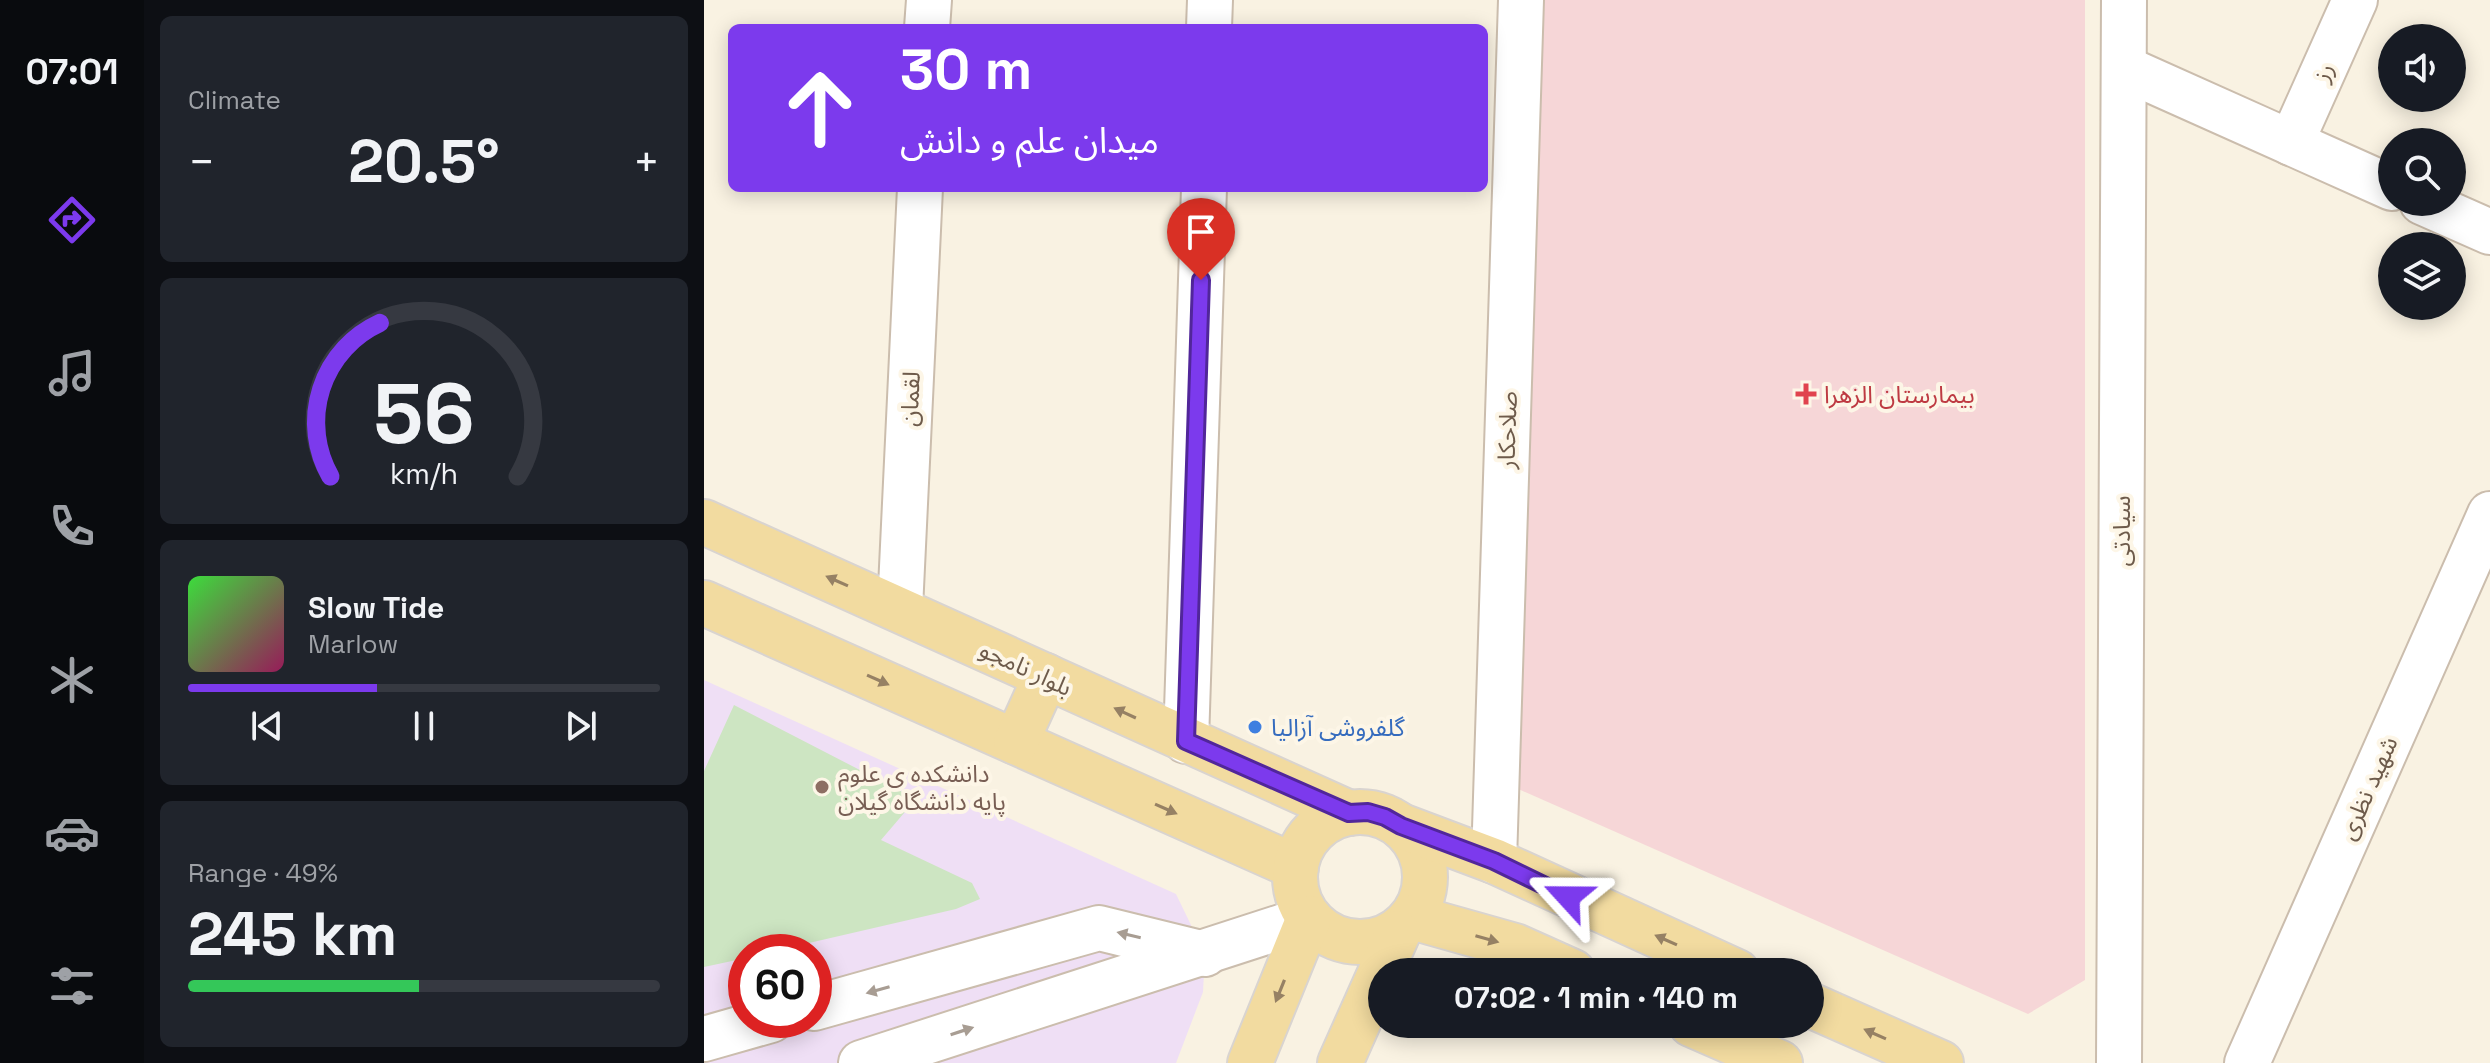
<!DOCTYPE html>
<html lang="en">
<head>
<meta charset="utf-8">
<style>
  :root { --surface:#171b24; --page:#20242c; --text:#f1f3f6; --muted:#9ea1a6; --line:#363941; --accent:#7c3aed }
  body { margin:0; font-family:"Space Grotesk","Noto Sans Arabic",sans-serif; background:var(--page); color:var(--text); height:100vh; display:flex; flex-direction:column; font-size:30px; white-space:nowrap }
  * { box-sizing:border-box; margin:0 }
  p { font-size:26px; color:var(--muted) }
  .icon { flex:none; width:44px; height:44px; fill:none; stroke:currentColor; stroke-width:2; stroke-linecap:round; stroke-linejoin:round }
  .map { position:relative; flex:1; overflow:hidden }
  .drawer { display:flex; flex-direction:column; gap:16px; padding:16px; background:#0d0f14; width:560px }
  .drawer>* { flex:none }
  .top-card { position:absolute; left:24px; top:24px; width:760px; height:168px; border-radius:12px; box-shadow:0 4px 20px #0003; background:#7c3aed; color:#fff; overflow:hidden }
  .controls { position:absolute; left:1674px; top:24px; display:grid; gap:16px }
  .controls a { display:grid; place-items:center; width:88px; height:88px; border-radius:50%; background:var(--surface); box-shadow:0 4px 20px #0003; font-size:40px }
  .speed { position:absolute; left:24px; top:934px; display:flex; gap:16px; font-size:40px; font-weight:700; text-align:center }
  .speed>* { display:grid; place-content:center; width:104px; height:104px; border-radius:50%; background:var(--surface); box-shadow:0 4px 20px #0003; line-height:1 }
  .speed .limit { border:12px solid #d22; background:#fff; color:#111 }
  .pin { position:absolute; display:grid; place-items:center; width:68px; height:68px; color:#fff; margin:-82px -34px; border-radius:50% 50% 50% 0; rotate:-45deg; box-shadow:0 0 8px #0007 }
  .pin .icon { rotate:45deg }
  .me { position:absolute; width:88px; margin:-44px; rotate:294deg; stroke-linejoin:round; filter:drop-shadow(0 0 6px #0008) }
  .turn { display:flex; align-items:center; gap:28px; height:168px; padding:0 40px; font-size:36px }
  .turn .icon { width:104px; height:104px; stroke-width:2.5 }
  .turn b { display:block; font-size:56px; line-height:68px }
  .big { font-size:60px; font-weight:600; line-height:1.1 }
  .drawer .widget { flex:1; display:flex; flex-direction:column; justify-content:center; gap:12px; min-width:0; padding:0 28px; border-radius:12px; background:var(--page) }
  .drawer .dial { align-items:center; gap:0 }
  .dial svg { height:208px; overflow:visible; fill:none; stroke:var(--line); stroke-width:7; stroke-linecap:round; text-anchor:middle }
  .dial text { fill:var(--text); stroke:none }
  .song { display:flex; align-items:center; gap:24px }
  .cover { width:96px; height:96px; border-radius:12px; background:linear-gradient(135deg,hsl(120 70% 55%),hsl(330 70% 35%)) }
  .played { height:8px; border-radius:4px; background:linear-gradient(90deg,var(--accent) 40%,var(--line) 40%) }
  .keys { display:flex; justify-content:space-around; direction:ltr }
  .heat { display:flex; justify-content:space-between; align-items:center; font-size:44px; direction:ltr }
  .charge { height:12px; border-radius:6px; background:linear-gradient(90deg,#34c759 49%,var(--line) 0) }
  .trip { position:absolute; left:664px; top:958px; width:456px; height:80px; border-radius:40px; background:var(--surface); box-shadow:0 4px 20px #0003; font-weight:600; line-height:80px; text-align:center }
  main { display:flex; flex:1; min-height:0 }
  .dock { display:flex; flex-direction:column; width:144px; justify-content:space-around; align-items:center; background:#090b0e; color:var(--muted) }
  .dock .icon { width:56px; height:56px }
  .dock .active { color:var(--accent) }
  .dock b { font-size:36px; color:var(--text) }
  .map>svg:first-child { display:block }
  .education { fill:#efdff5; fill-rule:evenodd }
  .medical { fill:#f6d6d7 }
  .park { fill:#cde5c2 }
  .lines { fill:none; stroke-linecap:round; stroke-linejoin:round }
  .minor-casing { stroke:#cbbdad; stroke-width:48 }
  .major-casing { stroke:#d9d4d0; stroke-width:48 }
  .minor { stroke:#fff; stroke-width:44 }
  .major { stroke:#f2dba0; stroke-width:44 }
  .oneway { fill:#968164 }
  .oneway2 { fill:#a89d93 }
  .route-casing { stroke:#51269a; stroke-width:20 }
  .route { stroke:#7c3aed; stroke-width:14 }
  .health-dot { fill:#e0444e; stroke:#fdf6e7; stroke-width:3 }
  .shop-dot { fill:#3f7fe0; stroke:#fdf6e7; stroke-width:3 }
  .education-dot { fill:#8d6e63; stroke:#fdf6e7; stroke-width:3 }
  .labels { text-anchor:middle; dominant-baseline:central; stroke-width:8; stroke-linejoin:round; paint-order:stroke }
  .street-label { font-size:24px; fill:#6e5b4b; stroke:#fdf6e7 }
  .health-label { font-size:24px; fill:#be3a42; stroke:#fdf6e7; text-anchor:start }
  .shop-label { font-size:24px; fill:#366cbe; stroke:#fdf6e7; text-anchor:start }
  .education-label { font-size:24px; fill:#785e54; stroke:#fdf6e7; text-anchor:start }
</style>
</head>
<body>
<main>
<nav class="dock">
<b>07:01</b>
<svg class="icon active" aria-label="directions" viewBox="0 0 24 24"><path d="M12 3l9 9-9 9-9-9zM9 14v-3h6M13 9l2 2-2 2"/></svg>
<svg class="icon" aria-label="music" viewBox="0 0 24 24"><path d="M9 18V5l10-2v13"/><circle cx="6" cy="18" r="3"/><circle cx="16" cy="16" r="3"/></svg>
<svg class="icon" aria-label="phone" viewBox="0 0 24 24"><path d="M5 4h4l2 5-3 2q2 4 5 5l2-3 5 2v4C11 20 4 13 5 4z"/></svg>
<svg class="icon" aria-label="climate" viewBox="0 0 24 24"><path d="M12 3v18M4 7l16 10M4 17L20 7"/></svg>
<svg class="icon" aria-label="car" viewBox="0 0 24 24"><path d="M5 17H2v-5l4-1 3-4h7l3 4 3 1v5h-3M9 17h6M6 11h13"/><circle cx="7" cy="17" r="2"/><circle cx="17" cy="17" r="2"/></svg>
<svg class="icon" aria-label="filters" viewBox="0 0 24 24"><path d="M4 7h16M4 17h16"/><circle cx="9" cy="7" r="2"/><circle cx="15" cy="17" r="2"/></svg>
</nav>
<section class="drawer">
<div class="widget"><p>Climate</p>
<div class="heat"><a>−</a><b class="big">20.5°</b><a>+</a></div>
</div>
<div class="widget dial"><svg viewBox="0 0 100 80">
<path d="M14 69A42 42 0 1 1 86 69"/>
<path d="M14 69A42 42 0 0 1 33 10" stroke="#7c3aed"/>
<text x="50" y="56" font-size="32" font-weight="700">56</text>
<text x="50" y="72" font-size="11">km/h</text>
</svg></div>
<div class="widget">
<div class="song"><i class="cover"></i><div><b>Slow Tide</b><p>Marlow</p></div></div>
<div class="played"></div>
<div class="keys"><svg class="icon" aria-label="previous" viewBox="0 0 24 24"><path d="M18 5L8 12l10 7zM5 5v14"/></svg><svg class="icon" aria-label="pause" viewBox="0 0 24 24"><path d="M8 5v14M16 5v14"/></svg><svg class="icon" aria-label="next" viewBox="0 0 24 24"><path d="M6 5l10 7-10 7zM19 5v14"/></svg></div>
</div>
<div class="widget"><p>Range · 49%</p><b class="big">245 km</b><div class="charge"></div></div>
</section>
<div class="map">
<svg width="1786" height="1063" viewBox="0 0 1786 1063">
  <rect width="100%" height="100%" fill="#f9f2e2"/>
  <path class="education" d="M 0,680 L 472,894 L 501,954 L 499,992 L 472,1063 L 0,1063 ZM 42,952 L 110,952 L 110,1020 L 42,1020 Z"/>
  <polygon class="medical" points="834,0 1381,0 1381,980 1324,1014 812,788"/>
  <polygon class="park" points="30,705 212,799 177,840 268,883 276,899 252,909 66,952 42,952 42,958 0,967 0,771"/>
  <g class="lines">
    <g class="minor-casing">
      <g id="minor">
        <polyline points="223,28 225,0"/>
        <polyline points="505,28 506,0"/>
        <polyline points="1420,68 1688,188"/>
        <polyline points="1587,143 1651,0"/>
        <polyline points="1718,202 1786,232"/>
        <polyline points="196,609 216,188"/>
        <polyline points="482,741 500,188"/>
        <polyline points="790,861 817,0"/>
        <polyline points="110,1008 395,928 501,954"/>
        <polyline points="0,1039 67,1020"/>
        <polyline points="157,1063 605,918"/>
        <polyline points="1415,1063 1420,0"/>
        <polyline points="1543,1063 1786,514"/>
      </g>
    </g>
    <g class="major-casing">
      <g id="major">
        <polyline points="0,522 645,813"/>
        <polyline points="0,603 592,867"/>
        <polyline points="312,742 342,676"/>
        <circle cx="656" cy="877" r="65"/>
        <polyline points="697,826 790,861 1033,972"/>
        <polyline points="708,917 811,946 869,972"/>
        <polyline points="1106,1005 1237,1063"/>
        <polyline points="987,1024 1076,1063"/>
        <polyline points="546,1063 605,918"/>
        <polyline points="636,1063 694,933"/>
      </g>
    </g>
    <use href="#minor" class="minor"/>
    <use href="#major" class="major"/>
  </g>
  <defs><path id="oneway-solid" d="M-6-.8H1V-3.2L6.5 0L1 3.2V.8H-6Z" transform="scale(2)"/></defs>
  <g class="oneway">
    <use href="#oneway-solid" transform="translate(133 581) rotate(-156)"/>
    <use href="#oneway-solid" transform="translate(174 680) rotate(24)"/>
    <use href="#oneway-solid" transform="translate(421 713) rotate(-155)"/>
    <use href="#oneway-solid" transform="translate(462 809) rotate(24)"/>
    <use href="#oneway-solid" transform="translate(783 939) rotate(16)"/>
    <use href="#oneway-solid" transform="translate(962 940) rotate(-156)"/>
    <use href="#oneway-solid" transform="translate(576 991) rotate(112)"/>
    <use href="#oneway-solid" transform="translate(1171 1034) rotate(-156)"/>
  </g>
  <g class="oneway2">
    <use href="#oneway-solid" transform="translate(425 935) rotate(-167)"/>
    <use href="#oneway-solid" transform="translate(174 990) rotate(164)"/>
    <use href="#oneway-solid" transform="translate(258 1031) rotate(-18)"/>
  </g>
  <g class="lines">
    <g class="route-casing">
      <polyline id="route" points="497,280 482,741 645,813 664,812 681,817 697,826 790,861 864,897"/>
    </g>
    <use href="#route" class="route"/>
  </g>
  <path class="health-dot" d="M1098 382h8v8h8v8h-8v8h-8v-8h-8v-8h8z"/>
  <circle class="shop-dot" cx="551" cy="727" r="8"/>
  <circle class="education-dot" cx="118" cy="787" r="8"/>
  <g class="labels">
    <g class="street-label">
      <text transform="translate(1619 72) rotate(-66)">رز</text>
      <text transform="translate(206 399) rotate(-87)">لقمان</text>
      <text transform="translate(803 430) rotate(-88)">صلاحکار</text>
      <text transform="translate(1417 531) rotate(-90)">سیادتی</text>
      <text transform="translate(322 668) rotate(25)">بلوار نامجو</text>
      <text transform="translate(1664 788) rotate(-66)">شهید نظری</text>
    </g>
    <g class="health-label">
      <text x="1120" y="394">بیمارستان الزهرا</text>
    </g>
    <g class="shop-label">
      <text x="567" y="727">گلفروشی آزالیا</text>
    </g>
    <g class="education-label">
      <text x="134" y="773">دانشکده ی علوم<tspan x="134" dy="28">پایه دانشگاه گیلان</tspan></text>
    </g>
  </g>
</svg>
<div class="controls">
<a><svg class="icon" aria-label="sound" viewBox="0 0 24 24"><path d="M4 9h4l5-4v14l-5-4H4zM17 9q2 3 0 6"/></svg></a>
<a><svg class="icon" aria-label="search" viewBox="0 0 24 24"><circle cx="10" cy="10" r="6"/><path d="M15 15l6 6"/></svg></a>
<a><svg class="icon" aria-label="layers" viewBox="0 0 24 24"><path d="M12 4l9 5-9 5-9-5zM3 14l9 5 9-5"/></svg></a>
</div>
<div class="speed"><div class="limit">60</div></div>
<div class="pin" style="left:497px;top:280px;background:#d93025"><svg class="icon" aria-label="arrive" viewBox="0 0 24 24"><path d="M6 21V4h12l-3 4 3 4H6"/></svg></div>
<svg class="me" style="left:864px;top:897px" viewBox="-20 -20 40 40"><path d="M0-17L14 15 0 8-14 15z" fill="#7c3aed" stroke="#fff" stroke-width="4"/></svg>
<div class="trip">07:02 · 1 min · 140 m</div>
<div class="top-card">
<div class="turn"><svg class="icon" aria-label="ahead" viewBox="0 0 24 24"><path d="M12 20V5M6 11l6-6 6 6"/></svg><div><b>30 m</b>میدان علم و دانش</div></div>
</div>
</div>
</main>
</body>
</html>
